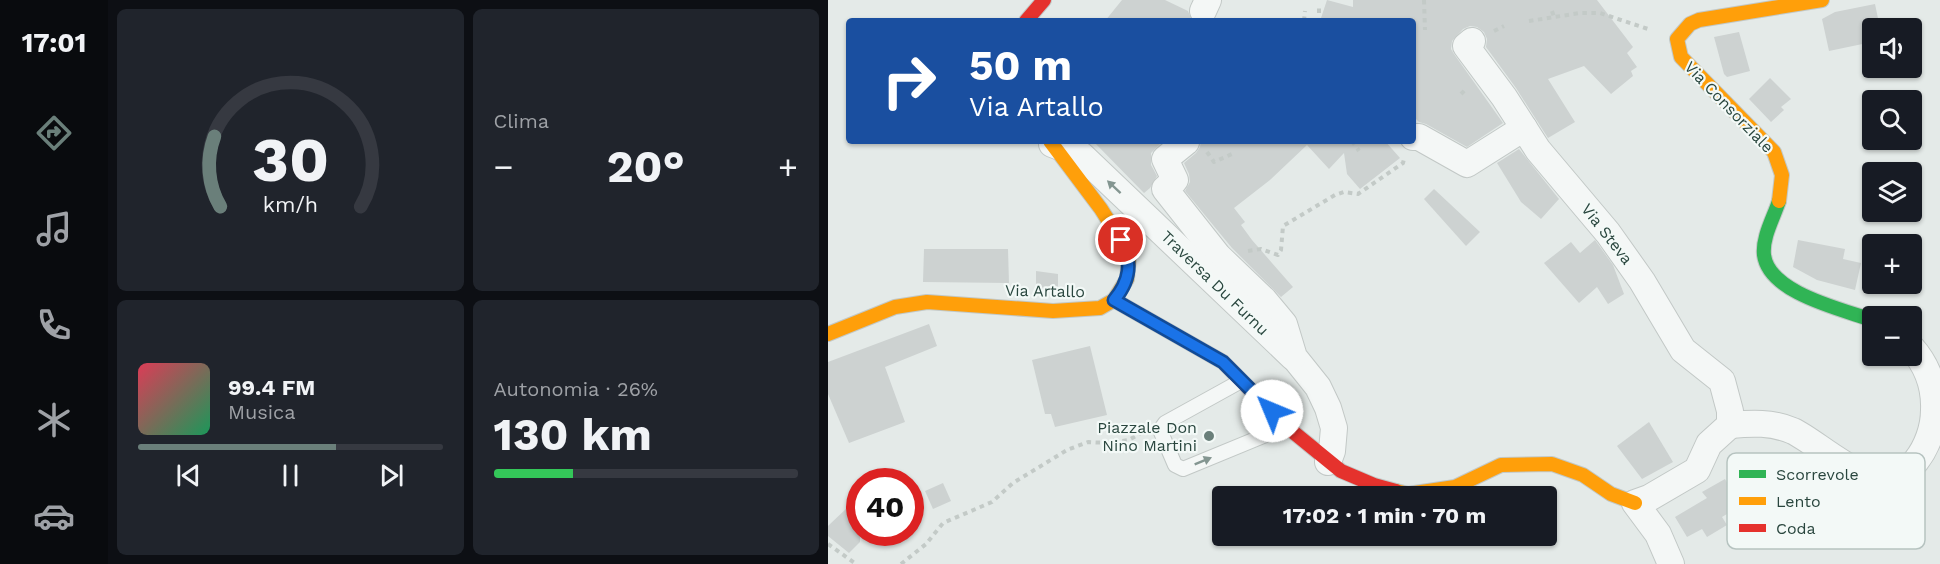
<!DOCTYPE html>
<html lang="it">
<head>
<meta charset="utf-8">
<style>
  :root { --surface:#171b24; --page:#20242c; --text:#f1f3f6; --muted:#9ea1a6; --line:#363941; --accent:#6a7f7a }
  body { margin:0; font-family:"Work Sans",sans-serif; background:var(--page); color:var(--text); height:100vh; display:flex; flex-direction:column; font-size:22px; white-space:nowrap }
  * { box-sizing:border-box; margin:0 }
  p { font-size:20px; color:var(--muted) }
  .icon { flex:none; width:33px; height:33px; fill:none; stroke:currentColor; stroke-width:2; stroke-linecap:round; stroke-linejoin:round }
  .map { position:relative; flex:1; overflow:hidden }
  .drawer { display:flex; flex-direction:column; gap:9px; padding:9px; background:#0d0f14; width:720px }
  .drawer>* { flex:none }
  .hud { position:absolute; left:18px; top:18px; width:570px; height:126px; border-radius:6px; box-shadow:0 2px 4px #0004; background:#1a4fa0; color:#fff; overflow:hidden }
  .fabs { position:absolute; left:1034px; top:18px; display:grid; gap:12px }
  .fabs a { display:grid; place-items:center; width:60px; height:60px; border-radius:6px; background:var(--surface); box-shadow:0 2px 4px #0004; font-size:30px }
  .speed { position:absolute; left:18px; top:468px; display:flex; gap:12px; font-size:30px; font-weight:700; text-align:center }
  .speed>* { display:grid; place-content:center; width:78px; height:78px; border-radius:50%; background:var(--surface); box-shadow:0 2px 4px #0004; line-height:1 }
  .speed .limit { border:9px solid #d22; background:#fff; color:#111 }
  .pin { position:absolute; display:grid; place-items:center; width:51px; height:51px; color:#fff; margin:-26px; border:3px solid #fff; border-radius:50%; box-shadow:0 2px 6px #0007 }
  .me { position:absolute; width:66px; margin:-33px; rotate:315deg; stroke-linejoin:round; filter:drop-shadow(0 0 4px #0008) }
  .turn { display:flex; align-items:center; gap:21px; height:126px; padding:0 24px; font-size:27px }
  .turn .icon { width:78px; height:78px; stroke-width:2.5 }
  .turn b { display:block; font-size:42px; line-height:51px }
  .big { font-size:45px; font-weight:700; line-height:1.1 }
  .drawer .widget { flex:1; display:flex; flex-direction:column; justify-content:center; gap:9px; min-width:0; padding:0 21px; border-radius:9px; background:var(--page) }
  .drawer .dial { align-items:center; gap:0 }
  .dial svg { height:156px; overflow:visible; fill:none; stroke:var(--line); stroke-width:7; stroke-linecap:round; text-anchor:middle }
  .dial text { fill:var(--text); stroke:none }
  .song { display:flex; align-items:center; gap:18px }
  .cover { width:72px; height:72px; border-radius:9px; background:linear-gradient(135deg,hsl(350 70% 55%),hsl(150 70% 35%)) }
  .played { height:6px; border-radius:3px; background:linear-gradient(90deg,var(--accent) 65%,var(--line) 65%) }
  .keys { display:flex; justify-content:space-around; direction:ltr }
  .heat { display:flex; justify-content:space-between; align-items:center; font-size:33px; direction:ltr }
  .charge { height:9px; border-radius:4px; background:linear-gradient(90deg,#34c759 26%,var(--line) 0) }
  .drawer .tiles { flex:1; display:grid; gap:9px; grid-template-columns:repeat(2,1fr) }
  .trip { position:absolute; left:384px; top:486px; width:345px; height:60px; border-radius:6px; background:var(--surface); box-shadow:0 2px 4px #0004; font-weight:700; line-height:60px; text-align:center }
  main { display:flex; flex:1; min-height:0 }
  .dock { display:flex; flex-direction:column; width:108px; justify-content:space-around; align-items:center; background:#090b0e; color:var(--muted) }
  .dock .icon { width:42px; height:42px }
  .dock .active { color:var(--accent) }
  .dock b { font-size:27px; color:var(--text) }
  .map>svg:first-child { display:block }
  .building { fill:#cdd2d1 }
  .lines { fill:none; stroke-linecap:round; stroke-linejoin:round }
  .lane-casing { stroke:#c2c8c6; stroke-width:16 }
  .street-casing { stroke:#c2c8c6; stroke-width:28 }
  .fast-casing { stroke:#c2c8c6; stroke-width:16 }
  .slow-casing { stroke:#c2c8c6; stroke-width:16 }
  .jam-casing { stroke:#c2c8c6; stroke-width:16 }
  .path { stroke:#c3cac7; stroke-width:4; stroke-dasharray:4.5 4.5; stroke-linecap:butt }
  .lane { stroke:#f4f7f6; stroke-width:14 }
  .street { stroke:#f4f7f6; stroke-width:26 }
  .fast { stroke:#30b455; stroke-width:14 }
  .slow { stroke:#ff9f0a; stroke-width:14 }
  .jam { stroke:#e5322d; stroke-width:14 }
  .oneway { fill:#849691 }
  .route-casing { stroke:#114b97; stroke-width:15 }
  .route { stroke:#1a73e8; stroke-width:10 }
  .poi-dot { fill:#6a7f7a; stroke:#f3f9f7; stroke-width:2 }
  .labels { text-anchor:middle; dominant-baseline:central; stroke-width:4.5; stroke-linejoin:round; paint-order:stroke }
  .street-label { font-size:16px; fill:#29463e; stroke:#f3f9f7 }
  .poi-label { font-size:16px; fill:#29463e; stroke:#f3f9f7; text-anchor:end }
  .key { fill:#f3f9f7; stroke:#b6c3c0; stroke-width:1.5 }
  .key-label { font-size:16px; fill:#29463e }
</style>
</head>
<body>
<main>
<nav class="dock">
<b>17:01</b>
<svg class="icon active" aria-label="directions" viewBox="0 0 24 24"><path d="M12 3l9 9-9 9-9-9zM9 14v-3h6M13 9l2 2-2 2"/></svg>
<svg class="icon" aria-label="music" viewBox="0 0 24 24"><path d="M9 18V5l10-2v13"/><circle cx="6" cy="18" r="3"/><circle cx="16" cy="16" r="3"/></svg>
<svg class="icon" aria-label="phone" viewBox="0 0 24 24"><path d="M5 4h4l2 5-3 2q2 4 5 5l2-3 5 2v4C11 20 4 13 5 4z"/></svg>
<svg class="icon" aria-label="climate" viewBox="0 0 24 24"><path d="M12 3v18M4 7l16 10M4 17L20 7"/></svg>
<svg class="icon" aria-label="car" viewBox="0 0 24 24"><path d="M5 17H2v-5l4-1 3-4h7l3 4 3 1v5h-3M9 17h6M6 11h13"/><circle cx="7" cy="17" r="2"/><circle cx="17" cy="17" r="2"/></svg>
</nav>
<section class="drawer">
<div class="tiles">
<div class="widget dial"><svg viewBox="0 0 100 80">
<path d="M14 69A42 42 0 1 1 86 69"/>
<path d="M14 69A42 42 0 0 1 11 33" stroke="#6a7f7a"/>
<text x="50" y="56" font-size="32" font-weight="700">30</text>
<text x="50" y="72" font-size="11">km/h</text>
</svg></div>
<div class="widget"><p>Clima</p>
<div class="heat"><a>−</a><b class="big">20°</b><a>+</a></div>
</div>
<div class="widget">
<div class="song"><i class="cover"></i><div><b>99.4 FM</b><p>Musica</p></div></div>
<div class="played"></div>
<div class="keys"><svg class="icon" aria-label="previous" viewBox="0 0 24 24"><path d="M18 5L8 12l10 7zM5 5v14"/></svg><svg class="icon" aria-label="pause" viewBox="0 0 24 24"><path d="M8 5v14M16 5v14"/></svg><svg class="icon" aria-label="next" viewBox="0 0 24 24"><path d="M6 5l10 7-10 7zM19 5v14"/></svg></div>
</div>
<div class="widget"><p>Autonomia · 26%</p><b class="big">130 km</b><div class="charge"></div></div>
</div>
</section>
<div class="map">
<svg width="1112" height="564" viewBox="0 0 1112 564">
  <rect width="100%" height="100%" fill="#e4eae8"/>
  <g class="building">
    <polygon points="294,0 337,0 360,11 364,21 277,21"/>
    <polygon points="499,0 525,7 525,0 769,0 805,47 799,53 809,67 803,71 805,76 783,94 756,66 720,79 747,122 720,138 688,88 658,47 659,39 656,32 649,27 642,26 635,29 624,41 623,49 626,54 675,123 639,147 598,124 591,122 585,116 585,21 492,21"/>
    <polygon points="1047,4 1052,28 1044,28 1044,42 1001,51 994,19 1007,12"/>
    <polygon points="911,32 922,71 899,77 896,74 886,37"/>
    <polygon points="942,78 963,99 953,107 956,110 943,122 921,99"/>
    <polygon points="265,141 335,141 323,153 323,165 329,176 322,188 316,193"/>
    <polygon points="373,141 557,141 572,158 532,189 519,174 516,153 501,169 479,145 442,180 406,208 417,222 413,225 424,240 465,287 453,297 404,248 357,191 362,182 361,174 356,163 368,153 372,147"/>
    <polygon points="691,149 731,199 713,219 693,202 669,163"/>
    <polygon points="606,189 652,232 638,246 596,199"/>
    <polygon points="767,240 785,265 796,294 780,304 769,287 751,303 716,263 743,242 752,253"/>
    <polygon points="970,240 1017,249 1015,259 1033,263 1027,290 989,280 965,267"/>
    <polygon points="96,249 180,249 181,283 95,282"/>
    <polygon points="208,271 230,274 230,292 208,291"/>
    <polygon points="101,324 109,346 57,367 77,422 21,443 0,394 0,362"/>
    <polygon points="262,346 279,415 227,427 223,414 217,414 204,360"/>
    <polygon points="821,422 845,462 814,479 789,446"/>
    <polygon points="897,479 912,506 894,517 899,525 879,537 874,529 859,537 847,517 879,498 874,492"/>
    <polygon points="115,483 123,501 105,509 97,491"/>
    <polygon points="21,506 32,515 32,542 21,553 0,536 0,526"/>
  </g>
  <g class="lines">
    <g class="lane-casing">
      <polyline id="lane" points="413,381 337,423 332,430 347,465 355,469 457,427"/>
    </g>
    <g class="street-casing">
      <g id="street">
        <polyline points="375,11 380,0"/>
        <polyline points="644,41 638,46 676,97 710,150 780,233 814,281 855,350 894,381 902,411 902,425"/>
        <polyline points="585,137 591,137 639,164 696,128"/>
        <polyline points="357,141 358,142 337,159 347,180 337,189 390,256 436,300 456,324 466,357 490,387 500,408 506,428 504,451 500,462"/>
        <polyline points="224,144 253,155 465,357"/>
        <path d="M 902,425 C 924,423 944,422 965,431 C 989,442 1043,494 1071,477 C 1078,473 1083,467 1088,461 C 1099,447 1106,428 1106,410 C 1107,386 1099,365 1083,347"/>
        <polyline points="843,564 830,534 807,503 821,498 869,470 881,444 902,425"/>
      </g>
    </g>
    <g class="fast-casing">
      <path id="fast" d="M 951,201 C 946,217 934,237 936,255 C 941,293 1013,309 1044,320"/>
    </g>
    <g class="slow-casing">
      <g id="slow">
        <polyline points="951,201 954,175 946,152 853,57 849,39 862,24 871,20 994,0"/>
        <polyline points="0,334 67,307 99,302 225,311 272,308 286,300 299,279 301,258 297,247 273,209 222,141"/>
        <polyline points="568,491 580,494 627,487 673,465 724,464 755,475 783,494 807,503"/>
      </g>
    </g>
    <g class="jam-casing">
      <g id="jam">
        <polyline points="198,21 216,0"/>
        <polyline points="286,300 395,362 459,427 513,471 546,485 568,491"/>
      </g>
    </g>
    <g class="path">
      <polyline points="596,0 597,30"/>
      <polyline points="724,11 726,17"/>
      <polyline points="491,13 491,7"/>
      <polyline points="476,21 477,11"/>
      <polyline points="701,21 752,13 772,13 823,30"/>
      <polyline points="666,31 676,26"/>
      <polyline points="633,94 638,89"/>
      <polyline points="524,141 531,151"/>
      <polyline points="379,152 386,162 404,154"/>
      <polyline points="420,251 433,249 450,255 453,250 455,226 507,195 516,192 530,194 575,163 576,159"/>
      <polyline points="0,544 28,564"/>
      <polyline points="73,564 98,544 115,523 164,502 185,483 239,450 260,442 280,443 301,440 315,432"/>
    </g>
    <use href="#lane" class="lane"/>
    <use href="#street" class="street"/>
    <use href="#fast" class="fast"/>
    <use href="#slow" class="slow"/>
    <use href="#jam" class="jam"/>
  </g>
  <defs><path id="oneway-solid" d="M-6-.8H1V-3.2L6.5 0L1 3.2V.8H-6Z" transform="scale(1.5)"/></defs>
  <g class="oneway">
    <use href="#oneway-solid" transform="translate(286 187) rotate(-137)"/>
    <use href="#oneway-solid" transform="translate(375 461) rotate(-22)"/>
  </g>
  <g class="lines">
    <g class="route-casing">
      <path id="route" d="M 293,240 C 305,262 302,281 286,300 L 395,362 L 444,411"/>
    </g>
    <use href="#route" class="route"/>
  </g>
  <circle class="poi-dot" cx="381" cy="436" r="6"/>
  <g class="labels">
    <g class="street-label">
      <text transform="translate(901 107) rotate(46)">Via Consorziale</text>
      <text transform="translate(779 234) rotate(52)">Via Steva</text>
      <text transform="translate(387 283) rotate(44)">Traversa Du Furnu</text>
      <text transform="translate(217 291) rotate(1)">Via Artallo</text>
    </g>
    <g class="poi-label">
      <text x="369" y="427">Piazzale Don<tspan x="369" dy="18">Nino Martini</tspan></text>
    </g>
  </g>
  <rect x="899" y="453" width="198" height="96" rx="9" class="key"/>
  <rect x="911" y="470" width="27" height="8" fill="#30b455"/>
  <rect x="911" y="497" width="27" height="8" fill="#ff9f0a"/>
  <rect x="911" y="524" width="27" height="8" fill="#e5322d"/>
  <g class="key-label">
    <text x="948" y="480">Scorrevole</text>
    <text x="948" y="507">Lento</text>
    <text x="948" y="534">Coda</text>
  </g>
</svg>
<div class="fabs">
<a><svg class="icon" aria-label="sound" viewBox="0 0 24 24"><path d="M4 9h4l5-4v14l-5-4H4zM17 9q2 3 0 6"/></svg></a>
<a><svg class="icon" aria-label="search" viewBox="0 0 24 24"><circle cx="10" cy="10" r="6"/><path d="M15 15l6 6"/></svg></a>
<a><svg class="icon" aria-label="layers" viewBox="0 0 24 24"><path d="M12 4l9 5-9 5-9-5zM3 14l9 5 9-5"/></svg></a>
<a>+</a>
<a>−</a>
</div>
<div class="speed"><div class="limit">40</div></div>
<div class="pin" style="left:293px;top:240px;background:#d93025"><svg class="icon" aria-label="arrive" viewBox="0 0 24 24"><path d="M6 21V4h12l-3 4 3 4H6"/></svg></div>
<svg class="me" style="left:444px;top:411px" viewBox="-20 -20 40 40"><circle r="19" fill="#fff"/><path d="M0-13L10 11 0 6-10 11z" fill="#1a73e8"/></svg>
<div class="trip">17:02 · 1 min · 70 m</div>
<div class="hud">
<div class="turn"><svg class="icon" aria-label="right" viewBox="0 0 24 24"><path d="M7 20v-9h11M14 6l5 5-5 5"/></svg><div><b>50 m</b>Via Artallo</div></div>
</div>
</div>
</main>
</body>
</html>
